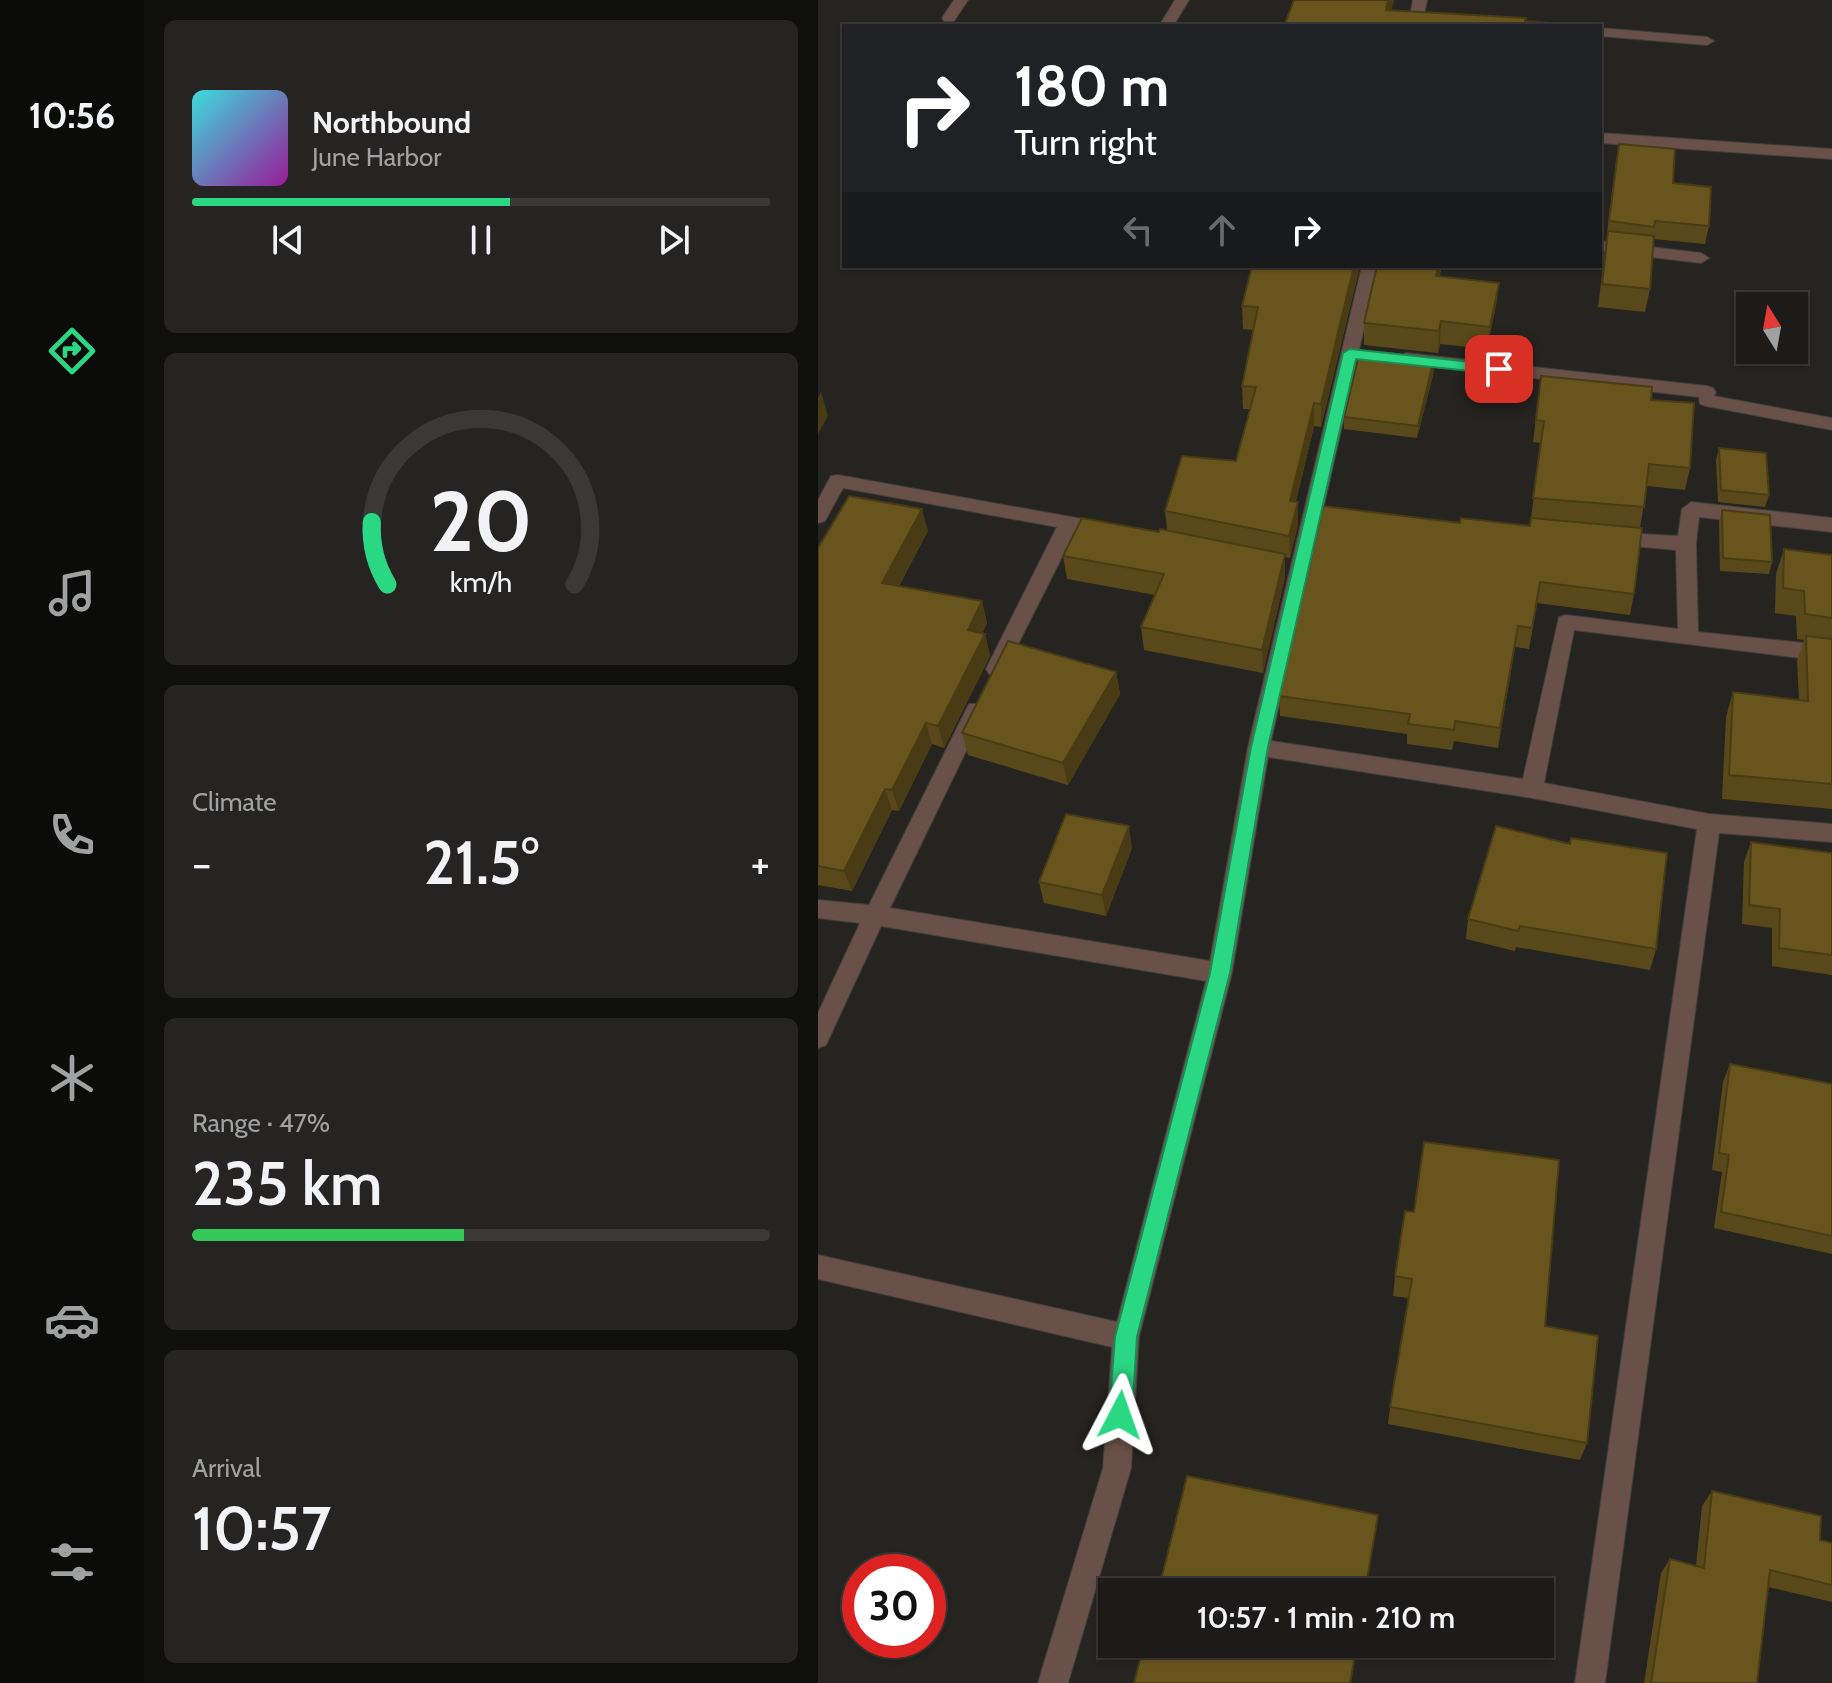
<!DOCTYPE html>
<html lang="en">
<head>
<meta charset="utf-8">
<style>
  :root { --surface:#1c1b19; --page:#252422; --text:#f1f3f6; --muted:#a0a1a2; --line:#3a3938; --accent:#2ad884 }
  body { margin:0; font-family:Cabin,sans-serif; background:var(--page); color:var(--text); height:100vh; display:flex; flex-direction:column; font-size:30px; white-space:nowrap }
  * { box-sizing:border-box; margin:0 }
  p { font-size:26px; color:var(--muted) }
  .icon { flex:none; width:44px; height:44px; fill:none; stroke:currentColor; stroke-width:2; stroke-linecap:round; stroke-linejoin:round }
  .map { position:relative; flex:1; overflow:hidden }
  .details { display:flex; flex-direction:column; gap:20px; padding:20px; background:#0f0f0e; width:674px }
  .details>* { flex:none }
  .banner { position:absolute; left:24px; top:24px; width:760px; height:244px; border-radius:0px; box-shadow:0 2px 6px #0004,0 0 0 2px var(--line); background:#202124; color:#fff; overflow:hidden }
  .needle { width:52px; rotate:349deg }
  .buttons { position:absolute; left:918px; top:292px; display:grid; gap:16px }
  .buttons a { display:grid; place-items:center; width:72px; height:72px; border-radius:0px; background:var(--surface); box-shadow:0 2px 6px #0004,0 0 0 2px var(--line); font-size:40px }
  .speed { position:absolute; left:24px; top:1554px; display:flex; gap:16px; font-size:40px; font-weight:700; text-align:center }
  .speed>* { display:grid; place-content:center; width:104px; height:104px; border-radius:50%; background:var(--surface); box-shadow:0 2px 6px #0004,0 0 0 2px var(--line); line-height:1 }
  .speed .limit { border:12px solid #d22; background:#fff; color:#111 }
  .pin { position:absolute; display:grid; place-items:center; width:68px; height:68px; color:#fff; margin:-34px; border-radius:16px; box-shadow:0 4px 12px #0006 }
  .me { position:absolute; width:88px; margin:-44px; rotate:4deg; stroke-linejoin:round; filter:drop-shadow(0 0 6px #0008) }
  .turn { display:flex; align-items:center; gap:28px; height:168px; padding:0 40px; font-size:36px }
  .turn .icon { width:104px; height:104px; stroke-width:2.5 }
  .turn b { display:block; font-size:56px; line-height:68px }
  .lanes { display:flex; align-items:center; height:76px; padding:0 40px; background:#0003; justify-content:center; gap:40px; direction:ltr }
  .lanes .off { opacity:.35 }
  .big { font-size:60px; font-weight:600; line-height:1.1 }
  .details .card { flex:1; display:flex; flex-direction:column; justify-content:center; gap:12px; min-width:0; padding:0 28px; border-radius:12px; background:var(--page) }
  .details .dial { align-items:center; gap:0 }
  .dial svg { height:208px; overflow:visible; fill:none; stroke:var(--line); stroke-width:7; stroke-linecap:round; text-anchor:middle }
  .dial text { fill:var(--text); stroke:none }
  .song { display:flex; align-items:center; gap:24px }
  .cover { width:96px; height:96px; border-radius:12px; background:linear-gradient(135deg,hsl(180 70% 55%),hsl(300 70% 35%)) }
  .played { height:8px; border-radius:4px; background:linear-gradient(90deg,var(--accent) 55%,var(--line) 55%) }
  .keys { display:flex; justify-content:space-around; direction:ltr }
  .heat { display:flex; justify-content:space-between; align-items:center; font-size:44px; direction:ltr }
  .charge { height:12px; border-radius:6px; background:linear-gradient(90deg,#34c759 47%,var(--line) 0) }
  .trip { position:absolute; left:280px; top:1578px; width:456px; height:80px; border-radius:0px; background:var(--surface); box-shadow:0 2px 6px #0004,0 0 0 2px var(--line); font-weight:600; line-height:80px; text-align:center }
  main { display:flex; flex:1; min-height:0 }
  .dock { display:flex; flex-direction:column; width:144px; justify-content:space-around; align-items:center; background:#0b0b0a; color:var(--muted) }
  .dock .icon { width:56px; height:56px }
  .dock .selected { color:var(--accent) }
  .dock b { font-size:36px; color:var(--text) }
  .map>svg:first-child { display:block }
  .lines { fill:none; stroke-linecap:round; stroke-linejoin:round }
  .minor-casing { stroke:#403f3c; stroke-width:2 }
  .minor { fill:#695149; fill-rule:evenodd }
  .wall { fill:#59491a }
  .shaded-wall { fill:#493c15 }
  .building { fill:#68551e; stroke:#493c15; stroke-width:2 }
  .route { fill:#2ad884; stroke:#1b8c56; stroke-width:2 }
</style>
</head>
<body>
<main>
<nav class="dock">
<b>10:56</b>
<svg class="icon selected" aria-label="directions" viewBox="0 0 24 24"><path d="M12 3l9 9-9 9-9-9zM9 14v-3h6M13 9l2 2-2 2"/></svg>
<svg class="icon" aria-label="music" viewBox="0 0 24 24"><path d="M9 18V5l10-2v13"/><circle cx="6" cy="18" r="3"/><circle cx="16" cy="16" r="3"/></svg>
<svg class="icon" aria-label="phone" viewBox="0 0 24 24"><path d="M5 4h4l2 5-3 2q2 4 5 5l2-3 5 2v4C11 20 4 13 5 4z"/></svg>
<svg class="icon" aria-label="climate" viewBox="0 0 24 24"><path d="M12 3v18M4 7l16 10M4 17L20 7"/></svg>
<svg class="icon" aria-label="car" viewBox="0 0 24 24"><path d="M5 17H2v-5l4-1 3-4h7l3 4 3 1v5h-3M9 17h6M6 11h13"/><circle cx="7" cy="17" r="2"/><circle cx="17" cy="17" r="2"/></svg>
<svg class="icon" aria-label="filters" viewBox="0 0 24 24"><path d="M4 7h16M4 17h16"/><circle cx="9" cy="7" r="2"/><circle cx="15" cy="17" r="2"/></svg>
</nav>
<section class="details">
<div class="card">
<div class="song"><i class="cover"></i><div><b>Northbound</b><p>June Harbor</p></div></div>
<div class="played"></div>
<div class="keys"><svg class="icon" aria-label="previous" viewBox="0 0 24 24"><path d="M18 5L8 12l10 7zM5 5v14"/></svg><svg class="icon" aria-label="pause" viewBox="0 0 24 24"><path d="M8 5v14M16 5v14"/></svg><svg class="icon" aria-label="next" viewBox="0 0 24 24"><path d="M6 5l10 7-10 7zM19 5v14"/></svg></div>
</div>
<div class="card dial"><svg viewBox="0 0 100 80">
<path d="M14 69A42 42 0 1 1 86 69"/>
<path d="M14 69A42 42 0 0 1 8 45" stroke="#2ad884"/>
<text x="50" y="56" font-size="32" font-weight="700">20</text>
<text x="50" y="72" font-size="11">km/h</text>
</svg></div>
<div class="card"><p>Climate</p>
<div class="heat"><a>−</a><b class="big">21.5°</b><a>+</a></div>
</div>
<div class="card"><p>Range · 47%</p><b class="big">235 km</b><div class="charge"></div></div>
<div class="card"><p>Arrival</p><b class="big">10:57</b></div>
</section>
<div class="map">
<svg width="1014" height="1683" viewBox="0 0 1014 1683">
  <rect width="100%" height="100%" fill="#252421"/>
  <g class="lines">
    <g class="minor-casing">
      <g id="minor">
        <polygon points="136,0 150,0 136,21 126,21 124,18"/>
        <polygon points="357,0 371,0 355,26 341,26"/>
        <polygon points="595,0 609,0 604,26 590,26"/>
        <polygon points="782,28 889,37 896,41 889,45 782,36"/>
        <polygon points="782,133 1014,149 1014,159 782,143"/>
        <polygon points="782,241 883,253 891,258 883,263 782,251"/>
        <polygon points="544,266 560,266 453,741 705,779 741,617 748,615 860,629 858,550 793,544 783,537 786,532 860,536 864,509 873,502 1014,518 1014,532 881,517 878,544 880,632 1014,646 1014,662 756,630 726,783 891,814 1014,824 1014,842 901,833 787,1683 757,1683 879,829 714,798 450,757 414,973 321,1337 313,1468 250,1683 220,1683 285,1468 294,1347 0,1279 0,1255 299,1322 388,981 63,926 8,1045 0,1048 0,1013 42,923 0,918 0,900 51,905 148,710 151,704 165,704 168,710 72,908 392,961 430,747"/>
        <polygon points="588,353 889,386 895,388 898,392 896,396 1014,418 1014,430 888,406 882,404 881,397 582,363 579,359"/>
        <polygon points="20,475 270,520 273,525 270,530 257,531 185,674 171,674 168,669 239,527 25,488 7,521 0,523 0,500 13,476"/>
      </g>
    </g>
    <use href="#minor" class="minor"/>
  </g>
  <g class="wall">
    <polygon points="798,161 855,183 891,226 887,244 836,239 832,289 827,312 780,307"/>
    <polygon points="434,266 542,266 503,427 496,426 478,501 480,502 480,524 472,558 467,557 467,577 445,673 326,650 323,627 337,595 249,579 245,556 349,530 347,511 418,461 432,409 425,409 424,386 435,330 425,329 424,306"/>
    <polygon points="559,266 624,266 621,276 681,283 678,305 669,349 622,344 620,353 546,345 546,323"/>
    <polygon points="616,358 616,371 599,438 526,429 526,417"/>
    <polygon points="723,376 833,400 872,468 867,490 829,486 822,528 816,594 812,615 719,603 711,649 697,647 680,748 636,741 634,750 589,744 589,734 462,716 461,696 642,523 712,526 723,443 715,442"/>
    <polygon points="901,448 951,495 947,507 900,502 898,460"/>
    <polygon points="904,510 954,562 951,574 902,571 901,522"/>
    <polygon points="110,531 81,586 164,601 169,623 164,634 167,634 172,656 126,748 114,744 81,811 74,810 34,891 0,885 0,548"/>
    <polygon points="966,549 1014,555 1014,809 904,799 908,717 915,692 981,700 979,661 986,640 979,639 978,616 957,613 958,574"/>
    <polygon points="298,672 302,694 250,785 150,755 144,733"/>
    <polygon points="678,826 838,949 832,970 698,947 697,951 648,939 650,919"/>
    <polygon points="933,842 1014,853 1014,975 954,966 954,928 924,924 926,862"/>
    <polygon points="314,848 288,916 226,903 221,882"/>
    <polygon points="912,1064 1014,1084 1014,1254 896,1228 904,1172 894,1170 905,1082"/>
    <polygon points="587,1211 727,1326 769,1443 762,1460 570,1424 572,1407 590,1298 575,1296 577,1276"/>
    <polygon points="894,1491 1002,1540 1014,1543 1014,1602 950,1587 939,1683 826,1683 843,1573 852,1559 878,1566 884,1506"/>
  </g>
  <g class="shaded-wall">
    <polygon points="570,0 576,0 569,26 568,10"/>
    <polygon points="536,266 542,266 503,427 503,404"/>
    <polygon points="620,266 624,266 617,299 618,276"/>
    <polygon points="681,283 678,305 669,349 672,327"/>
    <polygon points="623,321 622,344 620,353 621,331"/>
    <polygon points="616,358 616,371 599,438 600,426"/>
    <polygon points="3,392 10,416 0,434 0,398"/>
    <polygon points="496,403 496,426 473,523 472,501"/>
    <polygon points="480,502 480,524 472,558 471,536"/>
    <polygon points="104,509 110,531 70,605 64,583"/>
    <polygon points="467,554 467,577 445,673 444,650"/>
    <polygon points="164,601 169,623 155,651 150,630"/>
    <polygon points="700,626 697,647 680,748 682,728"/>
    <polygon points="167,634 172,656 126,748 120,726"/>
    <polygon points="298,672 302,694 250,785 245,763"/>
    <polygon points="108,723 114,744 81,811 74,790"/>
    <polygon points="67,789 74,810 34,891 26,871"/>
    <polygon points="311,826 314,848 288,916 284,895"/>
    <polygon points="539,1644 540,1644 533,1683 532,1683"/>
  </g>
  <g class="building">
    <polygon points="476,0 570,0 568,10 708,18 707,21 756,25 466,26"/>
    <polygon points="801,144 857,149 855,183 893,187 891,226 837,221 836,227 791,221"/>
    <polygon points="790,231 836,236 832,289 784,284"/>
    <polygon points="434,266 536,266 503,404 496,403 472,501 480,502 471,536 347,511 364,456 418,461 438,387 424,386 440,307 424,306"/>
    <polygon points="559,266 620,266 618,276 681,283 672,327 623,321 621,331 546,323"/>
    <polygon points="542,350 616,358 600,426 526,417"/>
    <polygon points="723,376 834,387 833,400 876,403 872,468 831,464 826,507 715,498 726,421 718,420"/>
    <polygon points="901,448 948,453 951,495 903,490"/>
    <polygon points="31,496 104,509 64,583 164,601 150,630 167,634 120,726 108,723 74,790 67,789 26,871 0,866 0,548"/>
    <polygon points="505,506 642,523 643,518 712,526 713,518 824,528 816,594 722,582 714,628 700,626 682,728 637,721 636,730 590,724 592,714 461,696"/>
    <polygon points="904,510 952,515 954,562 905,558"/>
    <polygon points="264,518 341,532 342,529 467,554 444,650 323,627 346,574 245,556"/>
    <polygon points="966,549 1014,555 1014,618 987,614 986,591 965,588"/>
    <polygon points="988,636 1014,639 1014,784 911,775 915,692 990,701"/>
    <polygon points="190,641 298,672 245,763 144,733"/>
    <polygon points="248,814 311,826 284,895 221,882"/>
    <polygon points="678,826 752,844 753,838 849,853 838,949 702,926 700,931 650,919"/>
    <polygon points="933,842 1014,853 1014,955 961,948 962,909 931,905"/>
    <polygon points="912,1064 1014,1084 1014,1236 903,1212 911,1155 901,1153"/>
    <polygon points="606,1142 741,1160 727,1326 780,1336 769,1443 572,1407 594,1279 577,1276 587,1211 596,1212"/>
    <polygon points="369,1476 560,1515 547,1592 340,1592"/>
    <polygon points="894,1491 1003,1516 1002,1540 1014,1543 1014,1585 952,1570 939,1683 833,1683 852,1559 886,1568"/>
    <polygon points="326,1644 539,1644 532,1683 316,1683"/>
  </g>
  <polygon class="route" points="532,349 681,365 688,369 681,374 538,359 450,747 412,973 319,1337 314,1415 310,1423 302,1427 294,1423 291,1415 297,1337 392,973 433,747 525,353"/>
</svg>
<div class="buttons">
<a><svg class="needle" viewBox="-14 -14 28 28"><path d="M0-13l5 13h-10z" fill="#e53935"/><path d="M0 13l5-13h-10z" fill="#a0a1a2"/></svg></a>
</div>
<div class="speed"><div class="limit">30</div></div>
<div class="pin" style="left:681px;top:369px;background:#d93025"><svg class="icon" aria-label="arrive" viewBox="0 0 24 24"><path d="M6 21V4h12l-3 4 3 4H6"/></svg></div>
<svg class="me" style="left:302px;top:1415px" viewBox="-20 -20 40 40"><path d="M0-17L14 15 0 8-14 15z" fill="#2ad884" stroke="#fff" stroke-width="4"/></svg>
<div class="trip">10:57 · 1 min · 210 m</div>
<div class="banner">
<div class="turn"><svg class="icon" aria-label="right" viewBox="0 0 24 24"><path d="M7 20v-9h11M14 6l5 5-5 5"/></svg><div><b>180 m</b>Turn right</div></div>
<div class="lanes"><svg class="icon off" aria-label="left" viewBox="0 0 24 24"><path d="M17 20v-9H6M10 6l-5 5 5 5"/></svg><svg class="icon off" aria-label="ahead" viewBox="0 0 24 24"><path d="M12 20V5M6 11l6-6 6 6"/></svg><svg class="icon" aria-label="right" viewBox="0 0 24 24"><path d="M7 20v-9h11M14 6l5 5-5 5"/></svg></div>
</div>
</div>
</main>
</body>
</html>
